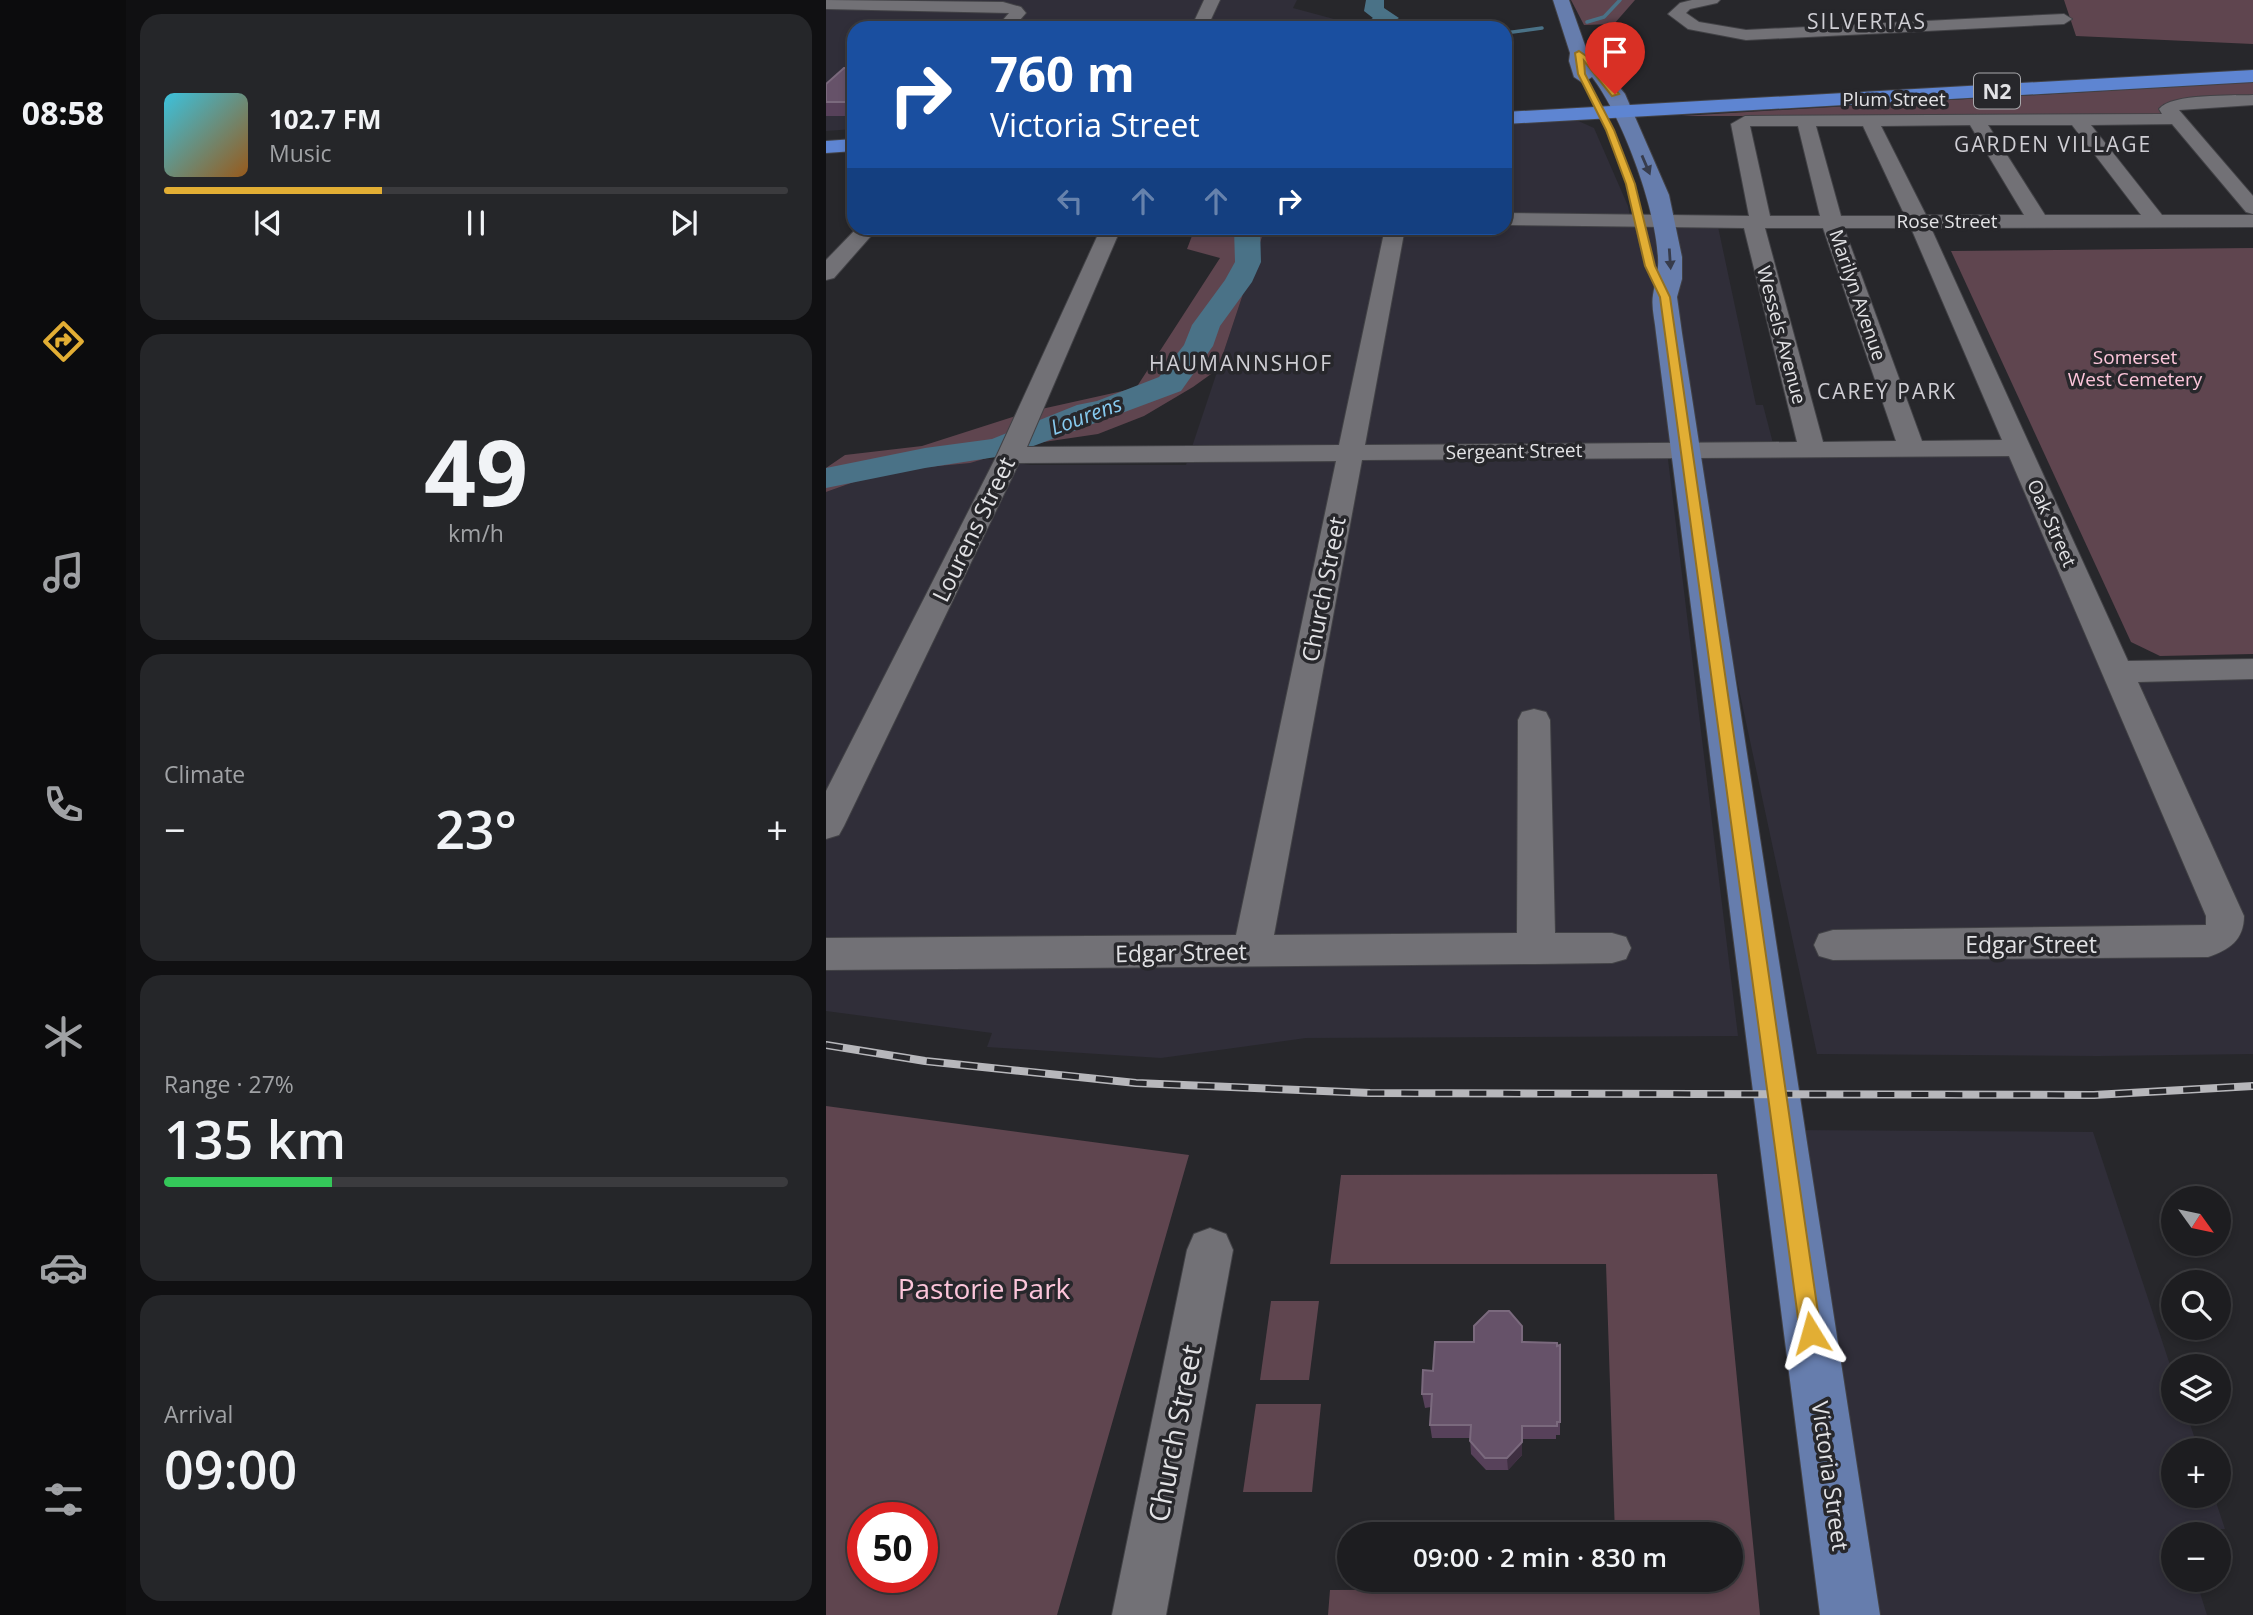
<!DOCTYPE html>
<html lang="en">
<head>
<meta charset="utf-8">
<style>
  :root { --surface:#1d1d20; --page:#252629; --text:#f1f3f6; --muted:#a0a2a5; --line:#3b3b3e; --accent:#e2ae34 }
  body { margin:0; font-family:"Open Sans",sans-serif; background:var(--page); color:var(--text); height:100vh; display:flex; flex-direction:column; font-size:26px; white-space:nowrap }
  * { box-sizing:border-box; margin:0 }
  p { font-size:23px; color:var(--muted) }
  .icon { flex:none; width:38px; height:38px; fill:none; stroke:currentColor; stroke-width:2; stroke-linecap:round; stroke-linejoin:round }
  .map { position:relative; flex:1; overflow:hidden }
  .sheet { display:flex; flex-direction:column; gap:14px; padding:14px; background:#101012; width:700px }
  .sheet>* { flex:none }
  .top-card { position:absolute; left:21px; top:21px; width:665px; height:214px; border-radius:21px; box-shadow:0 4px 10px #0003,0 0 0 2px var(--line); background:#1a4fa0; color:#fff; overflow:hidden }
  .needle { width:46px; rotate:123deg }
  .controls { position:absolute; left:1335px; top:1186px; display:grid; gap:14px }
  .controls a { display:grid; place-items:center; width:70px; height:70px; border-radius:50%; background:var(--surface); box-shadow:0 4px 10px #0003,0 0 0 2px var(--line); font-size:35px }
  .speed { position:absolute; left:21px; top:1502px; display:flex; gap:14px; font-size:35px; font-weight:700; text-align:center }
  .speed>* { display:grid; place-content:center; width:91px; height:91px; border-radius:50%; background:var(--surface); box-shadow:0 4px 10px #0003,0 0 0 2px var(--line); line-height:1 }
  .speed .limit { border:10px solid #d22; background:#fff; color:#111 }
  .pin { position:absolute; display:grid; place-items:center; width:60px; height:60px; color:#fff; margin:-72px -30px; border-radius:50% 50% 50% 0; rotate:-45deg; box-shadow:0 0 7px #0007 }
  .pin .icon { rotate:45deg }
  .me { position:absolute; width:77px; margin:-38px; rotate:352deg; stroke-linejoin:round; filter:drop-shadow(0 0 5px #0008) }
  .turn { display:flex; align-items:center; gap:24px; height:147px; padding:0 28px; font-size:32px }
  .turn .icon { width:91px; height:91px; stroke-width:2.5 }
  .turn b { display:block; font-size:49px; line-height:60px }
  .lanes { display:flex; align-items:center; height:66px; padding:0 28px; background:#0003; justify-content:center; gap:35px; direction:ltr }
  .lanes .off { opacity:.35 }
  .big { font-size:52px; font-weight:600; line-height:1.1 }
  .sheet .tile { flex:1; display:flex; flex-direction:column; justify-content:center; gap:10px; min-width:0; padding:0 24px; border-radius:21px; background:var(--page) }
  .sheet .dial { align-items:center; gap:0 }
  .dial b { font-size:91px; line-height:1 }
  .song { display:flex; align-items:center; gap:21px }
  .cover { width:84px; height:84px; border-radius:10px; background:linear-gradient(135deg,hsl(190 70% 55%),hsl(30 70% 35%)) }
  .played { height:7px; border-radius:4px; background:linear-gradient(90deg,var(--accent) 35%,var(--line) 35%) }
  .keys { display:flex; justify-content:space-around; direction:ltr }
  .heat { display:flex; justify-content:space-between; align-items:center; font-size:38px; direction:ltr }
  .charge { height:10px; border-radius:5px; background:linear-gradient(90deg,#34c759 27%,var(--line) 0) }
  .trip { position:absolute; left:511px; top:1522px; width:406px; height:70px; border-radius:35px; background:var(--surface); box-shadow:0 4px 10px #0003,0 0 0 2px var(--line); font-weight:600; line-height:70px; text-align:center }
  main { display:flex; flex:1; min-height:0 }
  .tab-bar { display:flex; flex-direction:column; width:126px; justify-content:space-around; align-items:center; background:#0c0c0d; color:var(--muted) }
  .tab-bar .icon { width:49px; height:49px }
  .tab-bar .current { color:var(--accent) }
  .tab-bar b { font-size:32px; color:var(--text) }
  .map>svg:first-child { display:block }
  .built { fill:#302e39 }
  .green { fill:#5f454f; fill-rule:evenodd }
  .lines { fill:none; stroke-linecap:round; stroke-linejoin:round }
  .stream { stroke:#4a7287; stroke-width:3.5 }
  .river { fill:#4a7287; fill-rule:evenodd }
  .minor-casing { stroke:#424246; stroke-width:2 }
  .major-casing { stroke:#424246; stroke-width:2 }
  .highway-casing { stroke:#424246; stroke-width:2 }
  .minor { fill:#727176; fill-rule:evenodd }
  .major { fill:#667dad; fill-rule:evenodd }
  .highway { fill:#5e85d2; fill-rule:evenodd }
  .rail-casing { stroke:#b7b7bb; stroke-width:8 }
  .rail { stroke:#27272b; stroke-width:5; stroke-dasharray:17; stroke-linecap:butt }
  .wall { fill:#57415a }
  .shaded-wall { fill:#3e2f41 }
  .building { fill:#665269; stroke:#7a697d; stroke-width:2 }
  .oneway { fill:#373c4c }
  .route { fill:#e2ae34; stroke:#937122; stroke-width:2 }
  .labels { text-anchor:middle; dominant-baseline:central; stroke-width:7; stroke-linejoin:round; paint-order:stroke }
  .far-street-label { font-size:19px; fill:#e2e2e5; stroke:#27272b }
  .far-park-label { font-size:19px; fill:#fcc5da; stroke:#27272b }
  .far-neighbourhood-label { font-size:21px; letter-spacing:2px; fill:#cfced4; stroke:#27272b }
  .shield { fill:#27272b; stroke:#aaaaad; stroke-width:2 }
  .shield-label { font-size:21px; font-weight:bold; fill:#e2e2e5 }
  .far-water-label { font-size:21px; font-style:italic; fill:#86caef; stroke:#27272b }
  .street-label { font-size:23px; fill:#e2e2e5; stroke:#27272b }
  .near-park-label { font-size:28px; fill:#fcc5da; stroke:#27272b }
  .near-street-label { font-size:28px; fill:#e2e2e5; stroke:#27272b }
</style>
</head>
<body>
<main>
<nav class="tab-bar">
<b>08:58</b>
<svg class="icon current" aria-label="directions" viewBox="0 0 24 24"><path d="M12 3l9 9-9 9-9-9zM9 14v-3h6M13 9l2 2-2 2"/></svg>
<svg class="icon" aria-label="music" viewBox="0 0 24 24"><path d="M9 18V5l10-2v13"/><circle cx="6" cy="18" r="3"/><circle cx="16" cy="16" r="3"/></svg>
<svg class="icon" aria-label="phone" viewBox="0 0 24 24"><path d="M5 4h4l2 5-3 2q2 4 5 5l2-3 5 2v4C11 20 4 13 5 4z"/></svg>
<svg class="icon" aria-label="climate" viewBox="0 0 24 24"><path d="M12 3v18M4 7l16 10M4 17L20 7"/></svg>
<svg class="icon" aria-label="car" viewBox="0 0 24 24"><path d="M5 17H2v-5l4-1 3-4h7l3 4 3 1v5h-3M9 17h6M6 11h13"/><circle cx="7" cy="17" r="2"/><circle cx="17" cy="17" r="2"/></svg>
<svg class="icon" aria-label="filters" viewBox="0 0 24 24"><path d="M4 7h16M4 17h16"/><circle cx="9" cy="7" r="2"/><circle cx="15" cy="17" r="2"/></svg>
</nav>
<section class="sheet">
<div class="tile">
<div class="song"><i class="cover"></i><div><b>102.7 FM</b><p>Music</p></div></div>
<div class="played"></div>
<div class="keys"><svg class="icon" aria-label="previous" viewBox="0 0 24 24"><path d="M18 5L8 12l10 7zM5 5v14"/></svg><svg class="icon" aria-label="pause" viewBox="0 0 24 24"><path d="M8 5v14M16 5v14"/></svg><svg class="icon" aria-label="next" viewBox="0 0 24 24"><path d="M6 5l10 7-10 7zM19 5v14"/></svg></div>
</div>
<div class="tile dial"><b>49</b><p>km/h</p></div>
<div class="tile"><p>Climate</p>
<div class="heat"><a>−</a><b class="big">23°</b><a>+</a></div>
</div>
<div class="tile"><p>Range · 27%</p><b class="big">135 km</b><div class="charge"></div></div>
<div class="tile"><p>Arrival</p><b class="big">09:00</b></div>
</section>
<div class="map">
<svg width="1427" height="1615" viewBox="0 0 1427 1615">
  <rect width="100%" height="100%" fill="#27272b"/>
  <g class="built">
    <polygon points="0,0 471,0 467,8 534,26 526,28 28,28 28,129 0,131"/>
    <polygon points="748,119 768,128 802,206 805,221 891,222 930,405 937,405 949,451 1191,452 1293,673 1427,669 1427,1054 1272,1056 991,1054 862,451 841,451 912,1036 480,1038 335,1058 161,1047 166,1033 0,1011 0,492 59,471 161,459 205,465 360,465 439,228 679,228 679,122"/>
    <polygon points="959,1130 1267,1132 1347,1374 1348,1412 1360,1412 1373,1451 1348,1451 1348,1496 1388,1496 1399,1529 1355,1529 1357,1535 1348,1535 1348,1580 1370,1580 1381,1615 1022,1615"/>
  </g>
  <g class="green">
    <polygon points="745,0 809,0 788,24 758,25"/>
    <polygon points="1238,0 1427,0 1427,44 1250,36"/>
    <polygon points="1427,82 1427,100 1337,104 1340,116 855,116"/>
    <polygon points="369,228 439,228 392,369 367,387 318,416 272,434 211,443 144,463 59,471 0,492 0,468 19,455 96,446 202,412 310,388 394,258 361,249"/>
    <polygon points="1427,248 1427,654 1334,656 1305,642 1125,251"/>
    <path d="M 0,1106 L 363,1155 L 231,1615 L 0,1615 ZM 96,1517 L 96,1577 L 37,1577 L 37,1517 Z"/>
    <polygon points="891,1174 934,1615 502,1615 504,1590 790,1589 790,1580 905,1580 905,1535 789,1535 780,1264 504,1264 515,1175"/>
    <polygon points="445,1301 493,1301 483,1380 434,1380"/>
    <polygon points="430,1404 495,1404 486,1492 417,1492"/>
  </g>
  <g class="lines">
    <g class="stream">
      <polyline points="761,22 778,17 794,0"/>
      <polyline points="679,33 716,28"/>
    </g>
    <g class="river">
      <polygon points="540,0 558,0 558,8 573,18 556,28 530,28 547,18 538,11"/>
      <polygon points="408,228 434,228 435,262 426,282 394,326 387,346 355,391 183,455 99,468 0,488 0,468 99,448 166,439 251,405 271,401 333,377 358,345 366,325 399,280 409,262"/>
    </g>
    <g class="minor-casing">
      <g id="minor">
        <polygon points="0,0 177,2 195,7 200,13 187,28 170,28 183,13 0,9"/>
        <polygon points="378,0 394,0 381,28 365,28"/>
        <polygon points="866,0 894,0 891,3 864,9 860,13 873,22 920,30 1238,14 1246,19 1238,24 920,40 862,29 842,14 854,3"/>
        <path d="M 1427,95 L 1427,105 L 1353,110 L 1427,196 L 1427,214 L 1420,212 L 1346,124 L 1265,125 L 1336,215 L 1427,215 L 1427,227 L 1105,228 L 1302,661 L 1427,659 L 1427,679 L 1312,682 L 1418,916 C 1418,940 1403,950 1382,957 L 1007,960 L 993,956 L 988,945 L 993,934 L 1007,930 L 1380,925 L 1380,916 L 1183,456 L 536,460 L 448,935 L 691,933 L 692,720 L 696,712 L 708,709 L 720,712 L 724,720 L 729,933 L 786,933 L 800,937 L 805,948 L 800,959 L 786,963 L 710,964 L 0,970 L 0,938 L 410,935 L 510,461 L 193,463 L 18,826 L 13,835 L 0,839 L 0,791 L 171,455 L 275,228 L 295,228 L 201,447 L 513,445 L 559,228 L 579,228 L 539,445 L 971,442 L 918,228 L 679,225 L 679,213 L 923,216 L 905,124 L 919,116 L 1336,114 L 1333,109 C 1346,93 1406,96 1427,95 ZM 1144,125 L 1198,215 L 1100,215 L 1055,126 ZM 1162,125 L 1246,125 L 1315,215 L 1219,215 ZM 924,126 L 972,126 L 994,216 L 944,216 ZM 990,126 L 1037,126 L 1079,216 L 1015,216 ZM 939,228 L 997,228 L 1070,441 L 997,442 ZM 1018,228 L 1085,228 L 1176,440 L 1096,441 Z"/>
        <polygon points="31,228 52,228 8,278 0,280 0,260"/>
        <polygon points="384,1228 400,1234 407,1250 340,1615 286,1615 361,1250 368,1234"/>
      </g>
    </g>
    <g class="major-casing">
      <path id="major" d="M 727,0 L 743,0 L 761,51 L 770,58 L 799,94 L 843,195 L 856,257 L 856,279 L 851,297 L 856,333 L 1054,1615 L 994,1615 L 830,333 C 829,321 825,307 827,295 C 829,282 833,272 832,258 C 830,208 796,116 766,77 L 757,83 L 748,77 L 743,61 L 744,53 Z"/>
    </g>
    <g class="highway-casing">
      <g id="highway">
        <polygon points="1427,70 1427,82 679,124 679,112"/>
        <polygon points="28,139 28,151 0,153 0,141"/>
      </g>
    </g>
    <use href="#minor" class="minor"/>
    <use href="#major" class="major"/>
    <use href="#highway" class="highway"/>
    <g class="rail-casing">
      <polyline id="rail" points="0,1045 99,1061 310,1083 544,1093 1268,1095 1427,1086"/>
    </g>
    <use href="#rail" class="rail"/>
  </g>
  <g class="wall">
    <polygon points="28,68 28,116 0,116 0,84"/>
    <polygon points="697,1342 734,1422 734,1435 730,1435 730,1439 696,1439 696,1455 682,1470 660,1470 645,1454 644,1438 606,1438 604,1425 605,1407 599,1408 596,1394 607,1371"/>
  </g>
  <polygon class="shaded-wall" points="696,1426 696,1455 682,1470 681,1458"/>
  <g class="building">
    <polygon points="18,68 28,68 28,102 0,102 0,84"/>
    <polygon points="663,1311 683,1311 696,1326 696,1342 731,1343 731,1346 734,1345 734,1422 731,1422 731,1426 696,1426 696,1442 681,1458 659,1458 644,1441 645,1425 604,1425 606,1394 596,1394 597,1370 607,1371 609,1342 648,1342 648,1326"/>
  </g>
  <defs><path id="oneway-solid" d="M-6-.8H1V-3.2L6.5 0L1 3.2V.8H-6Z" transform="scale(1.75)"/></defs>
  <g class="oneway">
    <use href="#oneway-solid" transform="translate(820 165) rotate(67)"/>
    <use href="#oneway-solid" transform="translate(844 259) rotate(86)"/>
  </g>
  <polygon class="route" points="753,51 766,60 793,94 786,96 758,61 759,74 788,130 809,184 829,266 844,297 995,1333 992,1341 985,1344 977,1341 974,1333 834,297 819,266 800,184 780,130 752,74 749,53"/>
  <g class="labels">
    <g class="far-street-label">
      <text x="1068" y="99">Plum Street</text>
      <text x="1121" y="221">Rose Street</text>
      <text transform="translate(1032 295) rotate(71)">Marilyn Avenue</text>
      <text transform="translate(956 335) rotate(75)">Wessels Avenue</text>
      <text transform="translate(688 451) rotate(-1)">Sergeant Street</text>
      <text transform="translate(1226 523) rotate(66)">Oak Street</text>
    </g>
    <g class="far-park-label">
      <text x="1309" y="357">Somerset<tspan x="1309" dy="22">West Cemetery</tspan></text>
    </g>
    <g class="far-neighbourhood-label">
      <text x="1041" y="21">SILVERTAS</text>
      <text x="1227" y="144">GARDEN VILLAGE</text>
      <text x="415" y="363">HAUMANNSHOF</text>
      <text x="1061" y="391">CAREY PARK</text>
    </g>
    <rect class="shield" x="1148" y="73.5" width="46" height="35" rx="5"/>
    <g class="shield-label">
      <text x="1171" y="91">N2</text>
    </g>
    <g class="far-water-label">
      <text transform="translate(260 415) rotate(-20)">Lourens</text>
    </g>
    <g class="street-label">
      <text transform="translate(147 529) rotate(-64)">Lourens Street</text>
      <text transform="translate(497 589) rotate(-79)">Church Street</text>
      <text x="1205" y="944">Edgar Street</text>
      <text transform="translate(355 952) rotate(-1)">Edgar Street</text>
      <text transform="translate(1005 1476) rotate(82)">Victoria Street</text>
    </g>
    <g class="near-park-label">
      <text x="158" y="1288">Pastorie Park</text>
    </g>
    <g class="near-street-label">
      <text transform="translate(348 1433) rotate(-79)">Church Street</text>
    </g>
  </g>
</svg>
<div class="controls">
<a><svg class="needle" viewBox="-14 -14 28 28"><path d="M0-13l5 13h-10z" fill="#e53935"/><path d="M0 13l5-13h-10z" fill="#a0a2a5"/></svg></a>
<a><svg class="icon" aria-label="search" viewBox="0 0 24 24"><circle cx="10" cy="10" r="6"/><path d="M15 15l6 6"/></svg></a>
<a><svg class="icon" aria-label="layers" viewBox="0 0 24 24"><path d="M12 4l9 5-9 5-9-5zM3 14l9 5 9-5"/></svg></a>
<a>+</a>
<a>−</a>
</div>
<div class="speed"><div class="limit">50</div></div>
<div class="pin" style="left:789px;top:94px;background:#d93025"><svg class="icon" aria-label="arrive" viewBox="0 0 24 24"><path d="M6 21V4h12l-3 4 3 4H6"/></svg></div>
<svg class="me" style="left:985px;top:1333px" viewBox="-20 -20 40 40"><path d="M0-17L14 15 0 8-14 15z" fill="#e2ae34" stroke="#fff" stroke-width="4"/></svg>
<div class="trip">09:00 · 2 min · 830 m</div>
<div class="top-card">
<div class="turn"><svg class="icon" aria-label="right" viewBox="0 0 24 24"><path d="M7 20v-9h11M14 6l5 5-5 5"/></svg><div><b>760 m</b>Victoria Street</div></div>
<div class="lanes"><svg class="icon off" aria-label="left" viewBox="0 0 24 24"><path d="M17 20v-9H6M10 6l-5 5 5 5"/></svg><svg class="icon off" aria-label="ahead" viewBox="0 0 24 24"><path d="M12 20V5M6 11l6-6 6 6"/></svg><svg class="icon off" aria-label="ahead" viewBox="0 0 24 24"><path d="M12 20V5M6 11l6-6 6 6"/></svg><svg class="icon" aria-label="right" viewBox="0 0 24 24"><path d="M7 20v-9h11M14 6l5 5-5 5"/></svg></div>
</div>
</div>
</main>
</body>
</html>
